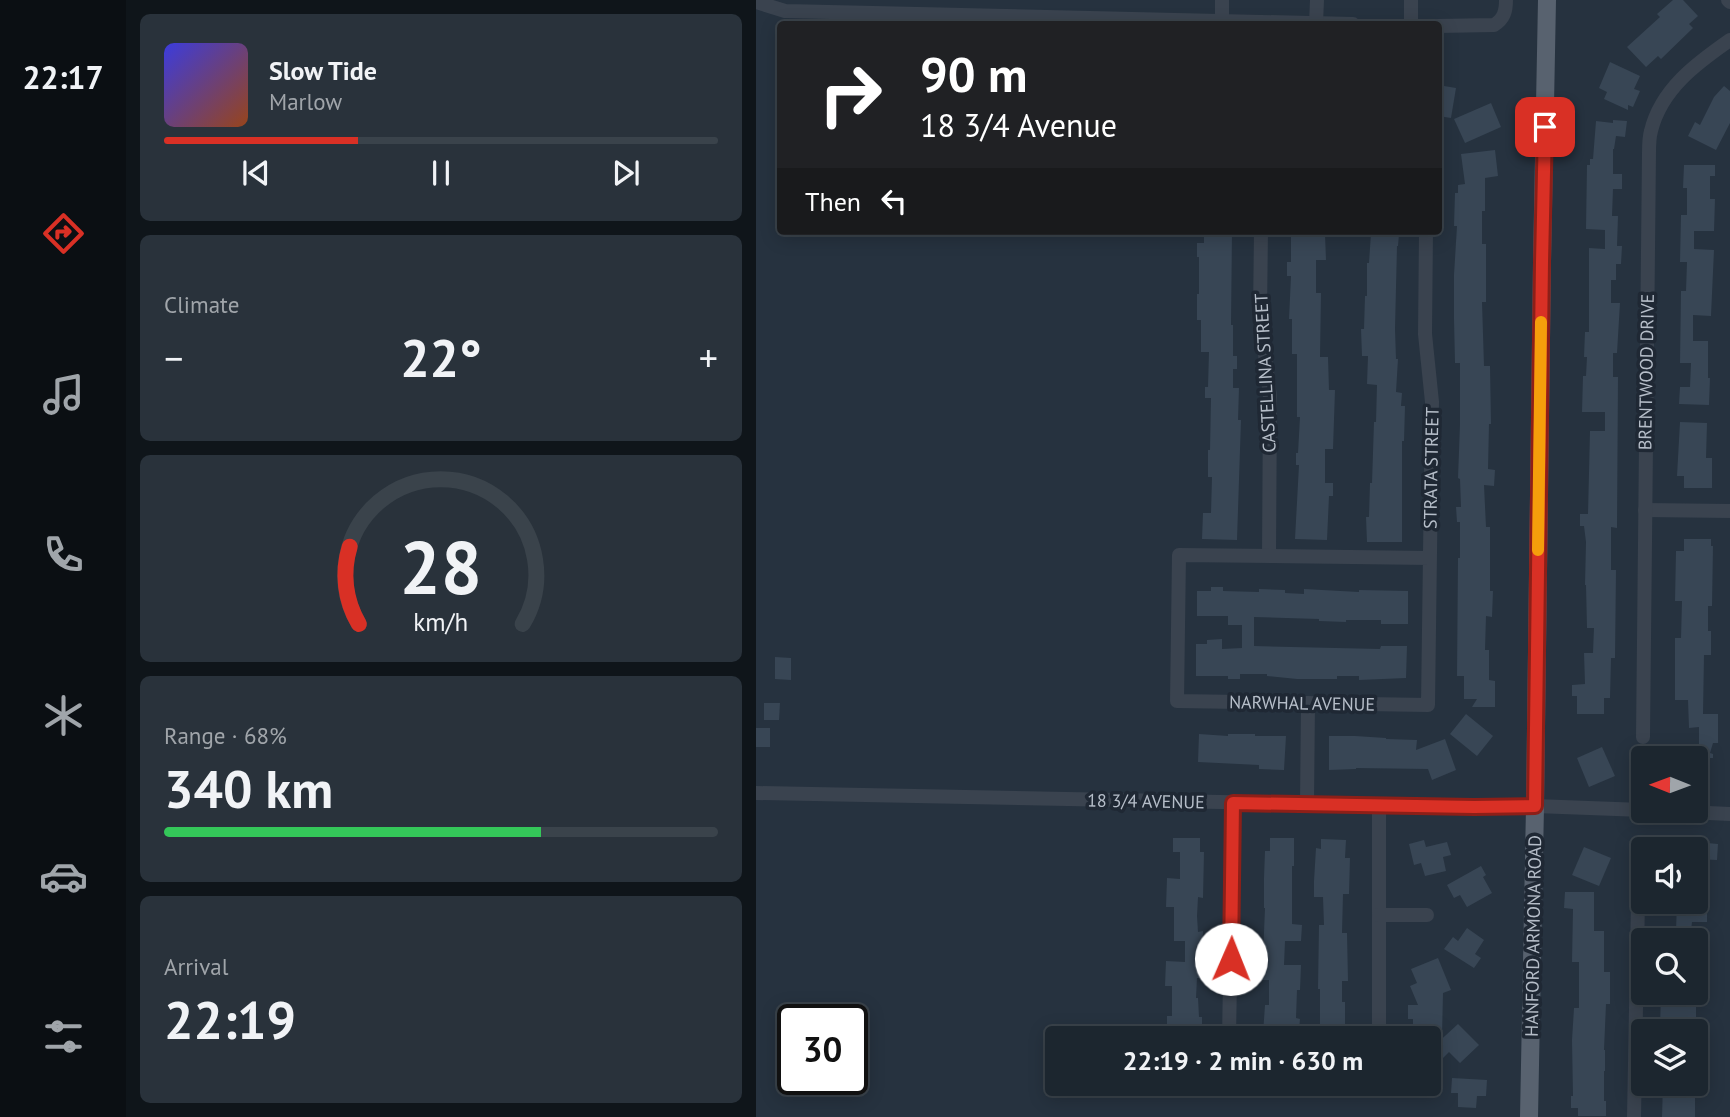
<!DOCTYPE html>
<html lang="en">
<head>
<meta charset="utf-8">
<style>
  :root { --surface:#1c262f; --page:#29323b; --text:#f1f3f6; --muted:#a0a5aa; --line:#3a434b; --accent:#d93025 }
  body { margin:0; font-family:"PT Sans",sans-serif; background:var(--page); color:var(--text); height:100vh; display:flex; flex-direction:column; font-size:26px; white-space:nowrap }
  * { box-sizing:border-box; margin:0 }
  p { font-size:23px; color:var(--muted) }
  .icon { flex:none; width:38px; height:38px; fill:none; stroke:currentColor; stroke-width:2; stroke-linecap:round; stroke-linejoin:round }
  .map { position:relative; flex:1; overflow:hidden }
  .details { display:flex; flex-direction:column; gap:14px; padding:14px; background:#0f151a; width:630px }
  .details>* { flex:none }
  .hud { position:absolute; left:21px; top:21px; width:665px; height:214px; border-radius:7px; box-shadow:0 4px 18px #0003,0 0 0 2px var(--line); background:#202124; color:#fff; overflow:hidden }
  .needle { width:46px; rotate:271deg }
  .fabs { position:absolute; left:875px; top:746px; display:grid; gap:14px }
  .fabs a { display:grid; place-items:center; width:77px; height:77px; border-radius:7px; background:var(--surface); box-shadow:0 4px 18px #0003,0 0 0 2px var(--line); font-size:35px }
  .speed { position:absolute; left:21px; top:1004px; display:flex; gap:14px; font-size:35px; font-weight:700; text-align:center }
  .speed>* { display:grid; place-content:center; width:91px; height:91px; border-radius:50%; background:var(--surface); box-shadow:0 4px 18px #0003,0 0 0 2px var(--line); line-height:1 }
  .speed .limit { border:4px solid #111; border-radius:10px; background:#fff; color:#111 }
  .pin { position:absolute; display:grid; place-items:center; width:60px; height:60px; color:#fff; margin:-30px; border-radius:14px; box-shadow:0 4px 10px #0006 }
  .me { position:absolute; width:77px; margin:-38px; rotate:1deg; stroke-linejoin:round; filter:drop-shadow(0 0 5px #0008) }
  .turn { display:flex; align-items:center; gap:24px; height:147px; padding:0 28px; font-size:32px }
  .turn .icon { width:91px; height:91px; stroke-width:2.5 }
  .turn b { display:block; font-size:49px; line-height:60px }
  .then { display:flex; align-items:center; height:66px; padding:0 28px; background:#0003; gap:14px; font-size:26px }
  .big { font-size:52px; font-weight:600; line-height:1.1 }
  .details .card { flex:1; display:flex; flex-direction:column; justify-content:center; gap:10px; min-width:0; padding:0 24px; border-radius:10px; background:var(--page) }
  .details .dial { align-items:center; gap:0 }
  .dial svg { height:182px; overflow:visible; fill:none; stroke:var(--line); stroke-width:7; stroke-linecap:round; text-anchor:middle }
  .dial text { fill:var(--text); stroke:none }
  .song { display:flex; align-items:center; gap:21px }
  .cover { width:84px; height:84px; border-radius:10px; background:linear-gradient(135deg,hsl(240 70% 55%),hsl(20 70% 35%)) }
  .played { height:7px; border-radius:4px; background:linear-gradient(90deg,var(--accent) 35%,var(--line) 35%) }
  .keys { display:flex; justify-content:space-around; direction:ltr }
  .heat { display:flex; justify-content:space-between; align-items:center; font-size:38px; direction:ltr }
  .charge { height:10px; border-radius:5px; background:linear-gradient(90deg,#34c759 68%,var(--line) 0) }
  .trip { position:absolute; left:289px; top:1026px; width:396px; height:70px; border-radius:7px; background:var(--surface); box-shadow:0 4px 18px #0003,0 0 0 2px var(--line); font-weight:600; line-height:70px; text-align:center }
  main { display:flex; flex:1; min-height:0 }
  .dock { display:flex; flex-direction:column; width:126px; justify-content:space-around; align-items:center; background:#0b0f13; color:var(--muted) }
  .dock .icon { width:49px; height:49px }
  .dock .current { color:var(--accent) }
  .dock b { font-size:32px; color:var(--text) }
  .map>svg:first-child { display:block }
  .building { fill:#384655 }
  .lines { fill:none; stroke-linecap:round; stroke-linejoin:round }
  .minor { stroke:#3a434f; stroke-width:14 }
  .major { stroke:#58626f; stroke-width:18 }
  .route-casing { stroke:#8d1f18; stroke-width:18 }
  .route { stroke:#d93025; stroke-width:12 }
  .slow { stroke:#f59e0b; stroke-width:12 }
  .labels { text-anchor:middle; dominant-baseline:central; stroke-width:7; stroke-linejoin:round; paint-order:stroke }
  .street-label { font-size:18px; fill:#b6bec9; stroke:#1f2834 }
</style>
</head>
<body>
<main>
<nav class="dock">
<b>22:17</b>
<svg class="icon current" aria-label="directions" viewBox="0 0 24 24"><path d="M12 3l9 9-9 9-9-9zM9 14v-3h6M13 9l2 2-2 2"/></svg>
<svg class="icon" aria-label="music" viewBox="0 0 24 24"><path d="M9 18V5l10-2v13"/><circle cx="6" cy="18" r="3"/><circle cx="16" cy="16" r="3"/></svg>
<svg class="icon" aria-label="phone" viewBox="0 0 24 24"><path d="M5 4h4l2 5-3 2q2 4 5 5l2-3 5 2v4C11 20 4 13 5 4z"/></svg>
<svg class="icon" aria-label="climate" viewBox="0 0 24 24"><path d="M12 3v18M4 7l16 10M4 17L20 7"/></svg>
<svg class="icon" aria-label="car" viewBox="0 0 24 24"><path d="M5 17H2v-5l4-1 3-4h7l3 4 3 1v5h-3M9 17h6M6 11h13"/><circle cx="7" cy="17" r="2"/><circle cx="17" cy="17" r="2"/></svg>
<svg class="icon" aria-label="filters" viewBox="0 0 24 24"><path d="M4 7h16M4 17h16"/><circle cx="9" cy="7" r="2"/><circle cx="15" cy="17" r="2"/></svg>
</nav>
<section class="details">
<div class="card">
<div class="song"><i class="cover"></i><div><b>Slow Tide</b><p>Marlow</p></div></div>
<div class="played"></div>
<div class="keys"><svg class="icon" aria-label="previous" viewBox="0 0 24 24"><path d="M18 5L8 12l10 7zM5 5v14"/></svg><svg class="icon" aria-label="pause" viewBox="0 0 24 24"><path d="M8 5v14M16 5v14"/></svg><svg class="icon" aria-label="next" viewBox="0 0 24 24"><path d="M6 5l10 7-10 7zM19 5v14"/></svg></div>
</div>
<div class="card"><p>Climate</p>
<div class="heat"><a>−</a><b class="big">22°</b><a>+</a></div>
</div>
<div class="card dial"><svg viewBox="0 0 100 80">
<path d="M14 69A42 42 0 1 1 86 69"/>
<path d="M14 69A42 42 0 0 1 10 35" stroke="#d93025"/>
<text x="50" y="56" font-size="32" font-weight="700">28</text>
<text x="50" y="72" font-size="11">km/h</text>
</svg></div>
<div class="card"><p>Range · 68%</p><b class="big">340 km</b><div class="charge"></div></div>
<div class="card"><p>Arrival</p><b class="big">22:19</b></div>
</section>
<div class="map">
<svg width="974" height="1117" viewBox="0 0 974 1117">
  <rect width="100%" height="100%" fill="#26323f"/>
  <g class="building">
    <polygon points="917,0 927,0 942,16 933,24 937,28 905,59 902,56 890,67 871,47 904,17 901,14"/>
    <polygon points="854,62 884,76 878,89 884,91 877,107 872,105 872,110 848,99 851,92 843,88"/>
    <polygon points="682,85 700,88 695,118 682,116"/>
    <polygon points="968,86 974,91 974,123 960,150 932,136 939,122 944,125 958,97"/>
    <polygon points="735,103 745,127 709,143 698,119"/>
    <polygon points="857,120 871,121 869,137 860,136 858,149 857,149 857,174 866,174 866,189 857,189 856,216 862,216 861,246 866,246 865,264 860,264 860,280 855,280 855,303 864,303 861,353 857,353 857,377 862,377 861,528 855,527 855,570 860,570 859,658 855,658 854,698 848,698 848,714 821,714 821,696 816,696 816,685 829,684 828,653 837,653 838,628 831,628 830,585 829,585 830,542 828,526 824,526 824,514 832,514 834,431 849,431 849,412 826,412 827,376 830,376 831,357 828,357 829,332 833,332 833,248 849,249 849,230 830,229 831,165 834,165 834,159 837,159 840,121 857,123"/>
    <polygon points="739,150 742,176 729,178 729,211 726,211 726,244 730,244 730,302 726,302 728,366 734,366 735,424 733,424 732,469 739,470 738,486 728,485 730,527 734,527 734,591 737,591 736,617 730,616 729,650 733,650 733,680 739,681 739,707 716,707 721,699 708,699 708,676 701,676 702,558 704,558 704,522 701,522 700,507 705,507 704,479 702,478 704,424 704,363 699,363 698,319 698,275 701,226 698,226 699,193 702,193 702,185 709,184 705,154"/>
    <polygon points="928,165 959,165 959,176 954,176 954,199 959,199 958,231 938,231 938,249 958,250 955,316 937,315 937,341 952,341 952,378 954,378 953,405 923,404 924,387 934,387 935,363 924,363 925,291 930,291 931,262 924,262 925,215 931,215 931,188 927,188"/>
    <polygon points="448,232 476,232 475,325 477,325 477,356 481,356 481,369 477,369 477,388 483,388 482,420 485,420 481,540 446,539 447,513 455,513 456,477 452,477 452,450 454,450 455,398 449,398 449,387 452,387 453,352 445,352 445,320 441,320 441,294 443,294 443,257 441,257 441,243 448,243"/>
    <polygon points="615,233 643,234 642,246 641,246 639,329 640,359 642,359 640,392 646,393 645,406 649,406 648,441 646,441 646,542 611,542 610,517 613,517 614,483 616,483 618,422 620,422 621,385 611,384 612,356 606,356 605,329 608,329 609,296 611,296 611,263 613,263"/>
    <polygon points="535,234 569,234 570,260 560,260 560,293 565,293 564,357 572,357 573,390 579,390 577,449 569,449 569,483 577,483 577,496 573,496 571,540 539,539 543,465 540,465 540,453 542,453 544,417 541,417 541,354 536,354 536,319 533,319 535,276 531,276 531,262 535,262"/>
    <polygon points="924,422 951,423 950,458 956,458 956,488 928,488 928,476 921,476"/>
    <polygon points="928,539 955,539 955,546 957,546 956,606 952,606 952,631 955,631 955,655 948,655 947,714 962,714 962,743 957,743 954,753 957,754 957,758 953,758 943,798 940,798 940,758 926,758 929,747 943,751 943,727 933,728 932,700 919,700 919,638 925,638 926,601 919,601 920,551 928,551"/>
    <polygon points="455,587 467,587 467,591 503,592 503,589 529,590 529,593 548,594 548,589 603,592 603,590 652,591 652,624 625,624 625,620 590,620 590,622 563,621 563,619 498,617 498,646 624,649 625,646 651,646 650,678 603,680 603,676 581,676 581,679 541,679 511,676 511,674 484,674 484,679 472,679 472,676 440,676 440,644 451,644 451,640 466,639 466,649 486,648 486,625 472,625 472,616 441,616 441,591 455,591"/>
    <polygon points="19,657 35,658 35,680 19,679"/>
    <polygon points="8,703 24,703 23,720 8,720"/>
    <polygon points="710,714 737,736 721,756 694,734"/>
    <rect x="0" y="728" width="14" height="19"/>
    <polygon points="443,734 472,736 472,734 499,734 499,736 530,736 528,770 503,769 503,765 442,762"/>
    <polygon points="573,736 599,736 630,738 630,739 661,740 660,750 689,739 700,770 676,780 672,769 600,768 600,769 573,770"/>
    <polygon points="846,747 859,776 833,787 821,758"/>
    <polygon points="417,838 444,838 444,852 448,852 447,898 442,897 441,916 442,932 447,931 445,978 441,978 440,998 442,998 443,1017 446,1017 446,1030 411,1030 411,1016 416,1016 416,986 409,986 410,961 429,962 429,941 418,941 418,907 410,907 411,878 424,879 424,852 417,852"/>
    <polygon points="514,838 538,838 538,866 536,866 536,924 546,925 545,941 529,941 528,965 545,965 544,990 541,990 540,1018 544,1019 543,1030 533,1030 532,1035 507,1034 509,1005 513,1005 513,980 506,980 509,908 508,908 508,878 509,851 514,851"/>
    <polygon points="565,839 590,840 589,858 594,858 593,894 587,894 586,933 591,933 592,981 586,981 586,1002 589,1002 589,1024 592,1024 592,1034 564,1034 564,989 562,989 563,925 568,925 567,897 558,897 558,881 560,848 565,849"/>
    <polygon points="668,840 670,847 691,842 695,855 687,857 690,871 669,876 665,863 658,865 653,844"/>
    <polygon points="940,842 962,844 961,860 940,859"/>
    <polygon points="828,847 855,858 843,886 816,875"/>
    <polygon points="725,866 730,875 727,877 736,893 711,907 704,895 698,898 691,885"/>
    <polygon points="809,892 838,892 838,931 848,931 848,972 854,972 854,1004 850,1004 848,1050 849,1050 849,1071 848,1071 848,1101 850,1101 850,1116 822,1116 822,1108 815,1108 815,1096 817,1096 816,1040 818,1008 823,1008 823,962 816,962 817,909 808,908"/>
    <polygon points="940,892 951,892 951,922 936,922 935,931 943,931 943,940 912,940 913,930 920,931 921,901 940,901"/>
    <polygon points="711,928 728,940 719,954 725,958 718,968 688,949 697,937 702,941"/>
    <polygon points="682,958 695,990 687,993 686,1037 657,1036 657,1019 652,1019 652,1005 662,1005 654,986 661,983 655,969"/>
    <polygon points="905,992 943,992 942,1004 940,1004 940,1031 907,1031 907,1028 904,1028"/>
    <polygon points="702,1024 723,1045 704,1063 693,1052 687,1058 677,1047"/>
    <polygon points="696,1078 731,1080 730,1096 721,1096 720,1108 702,1107 702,1093 695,1093"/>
    <polygon points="907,1083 939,1083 939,1117 906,1117"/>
  </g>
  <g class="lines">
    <g class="minor">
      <polyline points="972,0 974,2"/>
      <polyline points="0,2 29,11 597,24"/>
      <polyline points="466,22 466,0"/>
      <polyline points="560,24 561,0"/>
      <polyline points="655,24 655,0"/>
      <path d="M 682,26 L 738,25 C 748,19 750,11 750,0"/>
      <polyline points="505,231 504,312 514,397 513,556"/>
      <polyline points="670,231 669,334 676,402 672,705 421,701 423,555 674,558"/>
      <polyline points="889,510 974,511"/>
      <path d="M 887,737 L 893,153 C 893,146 893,138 895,131 C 905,89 941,63 974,40"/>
      <polyline points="0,793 718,807 779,806 887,810"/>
      <polyline points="551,803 552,703"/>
      <polyline points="623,805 623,1038"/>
      <polyline points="888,810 974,814"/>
      <polyline points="623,915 671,915"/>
      <polyline points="473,1038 477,802"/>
      <polyline points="420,1089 623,1089 650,1083"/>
      <polyline points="878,1117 882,900"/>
    </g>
    <polyline class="major" points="773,1117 779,806 786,262 791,0"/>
  </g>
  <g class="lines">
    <g class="route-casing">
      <polyline id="route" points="475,959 477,803 718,807 779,806 786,262 789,127"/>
    </g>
    <use href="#route" class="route"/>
    <polyline class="slow" points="782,550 785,322"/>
  </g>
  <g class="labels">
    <g class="street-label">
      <text transform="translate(890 372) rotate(-89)">BRENTWOOD DRIVE</text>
      <text transform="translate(509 373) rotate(-93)">CASTELLINA STREET</text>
      <text transform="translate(675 468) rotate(-89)">STRATA STREET</text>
      <text transform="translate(546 703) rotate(1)">NARWHAL AVENUE</text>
      <text transform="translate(390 801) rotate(1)">18 3/4 AVENUE</text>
      <text transform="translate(777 936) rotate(-89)">HANFORD ARMONA ROAD</text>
    </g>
  </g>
</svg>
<div class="fabs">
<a><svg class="needle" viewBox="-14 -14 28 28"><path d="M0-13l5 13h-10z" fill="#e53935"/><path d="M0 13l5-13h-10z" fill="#a0a5aa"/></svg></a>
<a><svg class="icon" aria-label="sound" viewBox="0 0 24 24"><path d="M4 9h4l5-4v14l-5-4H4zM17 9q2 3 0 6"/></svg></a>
<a><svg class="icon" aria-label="search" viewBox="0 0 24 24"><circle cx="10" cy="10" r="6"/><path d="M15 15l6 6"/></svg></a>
<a><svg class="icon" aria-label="layers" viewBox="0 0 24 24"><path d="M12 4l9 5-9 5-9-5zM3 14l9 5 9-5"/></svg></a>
</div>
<div class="speed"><div class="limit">30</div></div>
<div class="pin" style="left:789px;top:127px;background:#d93025"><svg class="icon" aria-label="arrive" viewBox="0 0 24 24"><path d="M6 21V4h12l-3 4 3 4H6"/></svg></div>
<svg class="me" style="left:475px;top:959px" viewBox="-20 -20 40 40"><circle r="19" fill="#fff"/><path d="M0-13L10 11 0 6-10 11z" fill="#d93025"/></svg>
<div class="trip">22:19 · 2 min · 630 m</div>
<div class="hud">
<div class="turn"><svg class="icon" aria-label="right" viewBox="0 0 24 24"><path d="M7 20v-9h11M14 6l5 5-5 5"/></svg><div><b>90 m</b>18 3/4 Avenue</div></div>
<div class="then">Then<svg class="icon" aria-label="left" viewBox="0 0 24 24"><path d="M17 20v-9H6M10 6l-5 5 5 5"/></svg></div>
</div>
</div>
</main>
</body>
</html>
